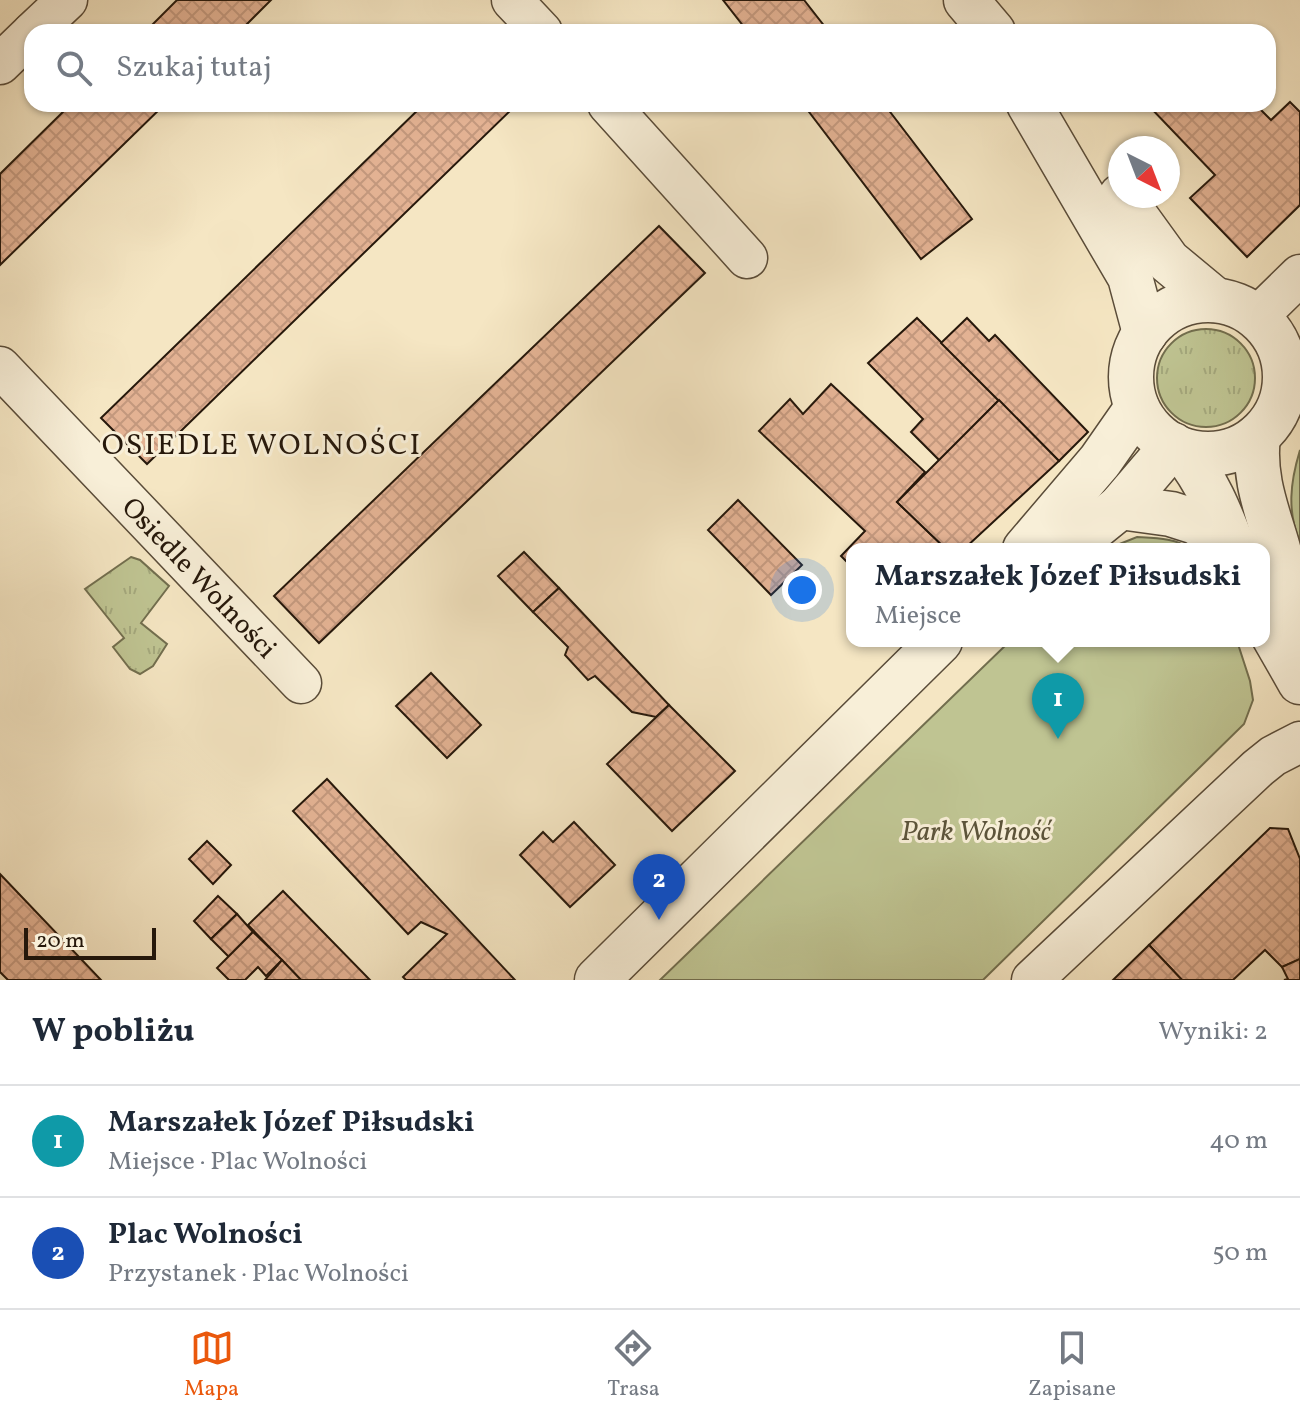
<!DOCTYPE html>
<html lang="pl">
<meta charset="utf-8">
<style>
:root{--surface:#fff;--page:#f6f6f7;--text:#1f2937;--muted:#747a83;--line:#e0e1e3;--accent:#ea580c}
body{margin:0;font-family:Vollkorn,serif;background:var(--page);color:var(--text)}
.compass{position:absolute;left:1108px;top:136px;width:72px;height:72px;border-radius:50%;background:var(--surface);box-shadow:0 2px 6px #0004;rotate:138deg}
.scale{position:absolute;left:24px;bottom:20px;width:132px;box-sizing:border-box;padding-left:8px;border:4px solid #26180b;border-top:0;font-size:22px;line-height:28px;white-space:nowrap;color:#26180b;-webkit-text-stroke:6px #f8efd8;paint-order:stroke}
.you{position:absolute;left:802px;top:590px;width:28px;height:28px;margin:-20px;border:6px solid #fff;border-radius:50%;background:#1a73e8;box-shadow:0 0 0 12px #1a73e833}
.badge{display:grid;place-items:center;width:52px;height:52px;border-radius:50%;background:var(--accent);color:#fff;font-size:26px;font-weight:700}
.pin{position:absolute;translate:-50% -66px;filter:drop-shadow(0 2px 4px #0008)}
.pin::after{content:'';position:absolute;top:42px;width:28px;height:24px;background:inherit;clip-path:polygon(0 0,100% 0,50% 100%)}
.popup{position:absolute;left:846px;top:543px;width:424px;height:104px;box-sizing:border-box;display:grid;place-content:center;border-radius:16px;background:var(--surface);filter:drop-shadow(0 2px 6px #0005);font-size:26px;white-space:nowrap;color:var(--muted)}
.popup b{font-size:30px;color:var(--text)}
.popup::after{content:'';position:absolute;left:50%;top:100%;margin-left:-16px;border:16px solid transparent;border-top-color:var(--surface)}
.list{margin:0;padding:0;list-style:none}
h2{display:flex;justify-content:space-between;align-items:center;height:104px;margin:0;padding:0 32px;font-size:34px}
h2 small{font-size:26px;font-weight:400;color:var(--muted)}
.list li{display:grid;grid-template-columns:52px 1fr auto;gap:24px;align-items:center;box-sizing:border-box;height:112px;padding:0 32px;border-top:2px solid var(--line)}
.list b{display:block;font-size:30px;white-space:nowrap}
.list p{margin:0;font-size:26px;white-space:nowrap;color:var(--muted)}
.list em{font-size:26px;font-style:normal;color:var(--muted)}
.icon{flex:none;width:44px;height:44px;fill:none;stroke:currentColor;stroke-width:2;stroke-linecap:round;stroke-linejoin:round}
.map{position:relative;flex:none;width:1300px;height:980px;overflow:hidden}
.search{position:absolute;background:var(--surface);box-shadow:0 2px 6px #0004;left:24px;right:24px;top:24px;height:88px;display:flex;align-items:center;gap:20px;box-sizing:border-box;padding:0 28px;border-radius:24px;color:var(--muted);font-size:30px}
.sheet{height:328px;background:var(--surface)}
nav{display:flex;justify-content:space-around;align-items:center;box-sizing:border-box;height:112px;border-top:2px solid var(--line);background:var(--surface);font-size:22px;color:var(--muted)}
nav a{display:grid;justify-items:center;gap:4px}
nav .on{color:var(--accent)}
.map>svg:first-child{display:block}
.grass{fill:url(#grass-tufts);stroke:#726e4e;stroke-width:2}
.green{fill:#bfc492;stroke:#726e4e;stroke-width:2}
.building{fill:url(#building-cross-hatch);stroke:#26180b;stroke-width:2}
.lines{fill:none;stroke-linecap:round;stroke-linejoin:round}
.minor-casing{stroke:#5a4c39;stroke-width:43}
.tertiary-casing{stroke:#5a4c39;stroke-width:47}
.minor{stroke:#f8efd8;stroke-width:40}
.tertiary{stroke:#f8efd8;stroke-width:44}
.labels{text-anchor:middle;stroke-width:6;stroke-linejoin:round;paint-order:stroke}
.street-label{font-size:28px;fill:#26180b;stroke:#f8efd8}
.park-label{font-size:28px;font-style:italic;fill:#5c543a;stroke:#f8efd8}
.neighbourhood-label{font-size:30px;letter-spacing:2px;fill:#26180b;stroke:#f8efd8}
</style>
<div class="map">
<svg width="1300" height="980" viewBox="0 0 1300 980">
<defs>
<pattern id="grass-tufts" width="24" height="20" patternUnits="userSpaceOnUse" patternTransform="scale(2)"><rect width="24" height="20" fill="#bfc492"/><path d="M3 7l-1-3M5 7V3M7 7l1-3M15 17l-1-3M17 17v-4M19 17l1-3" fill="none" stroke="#a4a87d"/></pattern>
<pattern id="building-cross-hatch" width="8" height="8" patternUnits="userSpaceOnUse" patternTransform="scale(2)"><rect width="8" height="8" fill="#e3b293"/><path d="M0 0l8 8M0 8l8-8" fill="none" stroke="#c3987d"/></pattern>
</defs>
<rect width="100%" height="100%" fill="#f5e6c3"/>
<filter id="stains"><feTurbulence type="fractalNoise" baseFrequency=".0025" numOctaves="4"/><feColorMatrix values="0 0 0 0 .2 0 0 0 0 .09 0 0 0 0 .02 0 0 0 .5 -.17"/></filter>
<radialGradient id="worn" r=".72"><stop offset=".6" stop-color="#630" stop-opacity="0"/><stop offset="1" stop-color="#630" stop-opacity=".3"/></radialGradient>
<g class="grass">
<circle cx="1206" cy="378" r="49"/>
<path d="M1300,450V543C1287,511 1290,483 1300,450Z"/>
<polygon points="131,557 140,560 169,586 141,623 167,644 153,666 140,674 130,669 113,647 124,638 85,589"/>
</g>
<g class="green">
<path d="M1137,537C1156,538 1176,538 1191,549H1107Z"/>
<polygon points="1010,641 1237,641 1250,681 1253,700 1244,724 983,980 660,980"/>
</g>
<g class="building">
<polygon points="177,0 271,0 239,32 145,32"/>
<polygon points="723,0 804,0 829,32 748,32"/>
<polygon points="1290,102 1300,112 1300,205 1247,257 1190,198 1215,175 1147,104 1255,104 1271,120"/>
<polygon points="71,104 165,104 0,265 0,174"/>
<polygon points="424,104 517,104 147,464 101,418"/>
<polygon points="803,104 884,104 972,219 921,259"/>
<polygon points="659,226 705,273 319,643 274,596"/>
<polygon points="917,318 999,400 940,461 911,432 923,419 868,363"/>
<polygon points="967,318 989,341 995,335 1088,432 1059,461 941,343"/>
<polygon points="831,384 925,472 897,502 946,549 852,549 852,567 841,556 865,531 759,431 790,399 803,414"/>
<polygon points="999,400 1059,461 964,549 946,549 897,502"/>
<polygon points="738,500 802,565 771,595 708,530"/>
<polygon points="524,552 559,588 533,612 498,576"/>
<polygon points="559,588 669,705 656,717 632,712 595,676 588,680 565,655 568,647 533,612"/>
<polygon points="431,673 481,725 447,758 396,706"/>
<polygon points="669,705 735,771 672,831 607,764"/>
<polygon points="327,779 515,980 406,980 403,977 447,934 421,922 408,934 293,811"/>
<polygon points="574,822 615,865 570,907 520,855 543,832 553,842"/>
<polygon points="1270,828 1288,829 1300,859 1300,959 1282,967 1265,950 1233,980 1182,980 1149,945"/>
<polygon points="207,841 231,865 213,884 189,859"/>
<polygon points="0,874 101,980 8,980 0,972"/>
<polygon points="283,891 370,980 301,980 248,925"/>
<polygon points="218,896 237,914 211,939 194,921"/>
<polygon points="237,914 253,932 229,957 211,939"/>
<polygon points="253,932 282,960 266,976 258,967 245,980 229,980 217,968"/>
<polygon points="1149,945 1182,980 1113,980"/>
<polygon points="1300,959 1300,980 1284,980 1288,979 1282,967"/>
<polygon points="282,960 301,980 265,980"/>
</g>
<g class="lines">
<defs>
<g id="minor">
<polyline points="512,0 542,32"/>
<polyline points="33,32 67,0"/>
<polyline points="0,64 32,33"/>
<polyline points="608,104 747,258"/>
<polyline points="1257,317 1300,275"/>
<path id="s1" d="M0,367L301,683"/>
<polyline points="1032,980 1258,768 1273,756 1300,742"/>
</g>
<g id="tertiary">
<polyline points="966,0 993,32"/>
<polyline points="1029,104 1130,277 1145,333"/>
<polyline points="1121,196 1168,261 1215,300"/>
<circle cx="1208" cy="377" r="77"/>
<path d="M1258,436C1253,476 1266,508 1277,545C1285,573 1292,602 1300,630"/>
<path d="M1183,451C1207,481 1220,513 1234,549"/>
<polyline points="1120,507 1171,514 1196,522 1234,548"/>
<polyline points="1025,549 1100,461 1137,408"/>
<polyline points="1068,549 1120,507 1173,445"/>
<polyline points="1264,619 1300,682"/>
<polyline points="597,980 940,641"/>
</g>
</defs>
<use href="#minor" class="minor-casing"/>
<use href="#tertiary" class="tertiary-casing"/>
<use href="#minor" class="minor"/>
<use href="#tertiary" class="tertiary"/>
</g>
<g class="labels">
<g class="street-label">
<text dy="10" stroke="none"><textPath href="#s1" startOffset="290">Osiedle Wolności</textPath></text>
</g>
<g class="park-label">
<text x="976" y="840">Park Wolność</text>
</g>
<g class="neighbourhood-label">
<text x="262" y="454">OSIEDLE WOLNOŚCI</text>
</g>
</g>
<rect width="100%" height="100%" filter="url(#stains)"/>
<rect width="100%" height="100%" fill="url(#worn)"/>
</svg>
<svg class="compass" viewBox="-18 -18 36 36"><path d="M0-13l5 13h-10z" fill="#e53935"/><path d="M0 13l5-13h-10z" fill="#747a83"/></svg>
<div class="scale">20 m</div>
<div class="you"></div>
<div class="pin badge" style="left:1058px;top:739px;background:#0f9aa8">1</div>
<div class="popup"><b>Marszałek Józef Piłsudski</b>Miejsce</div>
<div class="pin badge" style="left:659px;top:920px;background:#1a4fb4">2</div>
<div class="search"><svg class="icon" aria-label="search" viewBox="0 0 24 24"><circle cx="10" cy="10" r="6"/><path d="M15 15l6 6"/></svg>Szukaj tutaj</div>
</div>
<section class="sheet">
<h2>W pobliżu<small>Wyniki: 2</small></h2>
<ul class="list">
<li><span class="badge" style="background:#0f9aa8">1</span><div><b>Marszałek Józef Piłsudski</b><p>Miejsce · Plac Wolności</p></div><em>40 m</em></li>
<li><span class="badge" style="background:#1a4fb4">2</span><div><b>Plac Wolności</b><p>Przystanek · Plac Wolności</p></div><em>50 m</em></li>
</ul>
</section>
<nav>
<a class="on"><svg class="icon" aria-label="map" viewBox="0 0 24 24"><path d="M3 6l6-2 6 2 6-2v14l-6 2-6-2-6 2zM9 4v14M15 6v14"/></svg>Mapa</a>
<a><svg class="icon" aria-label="directions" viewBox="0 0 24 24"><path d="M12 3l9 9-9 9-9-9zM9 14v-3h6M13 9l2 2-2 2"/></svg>Trasa</a>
<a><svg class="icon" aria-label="saved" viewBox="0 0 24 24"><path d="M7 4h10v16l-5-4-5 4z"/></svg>Zapisane</a>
</nav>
